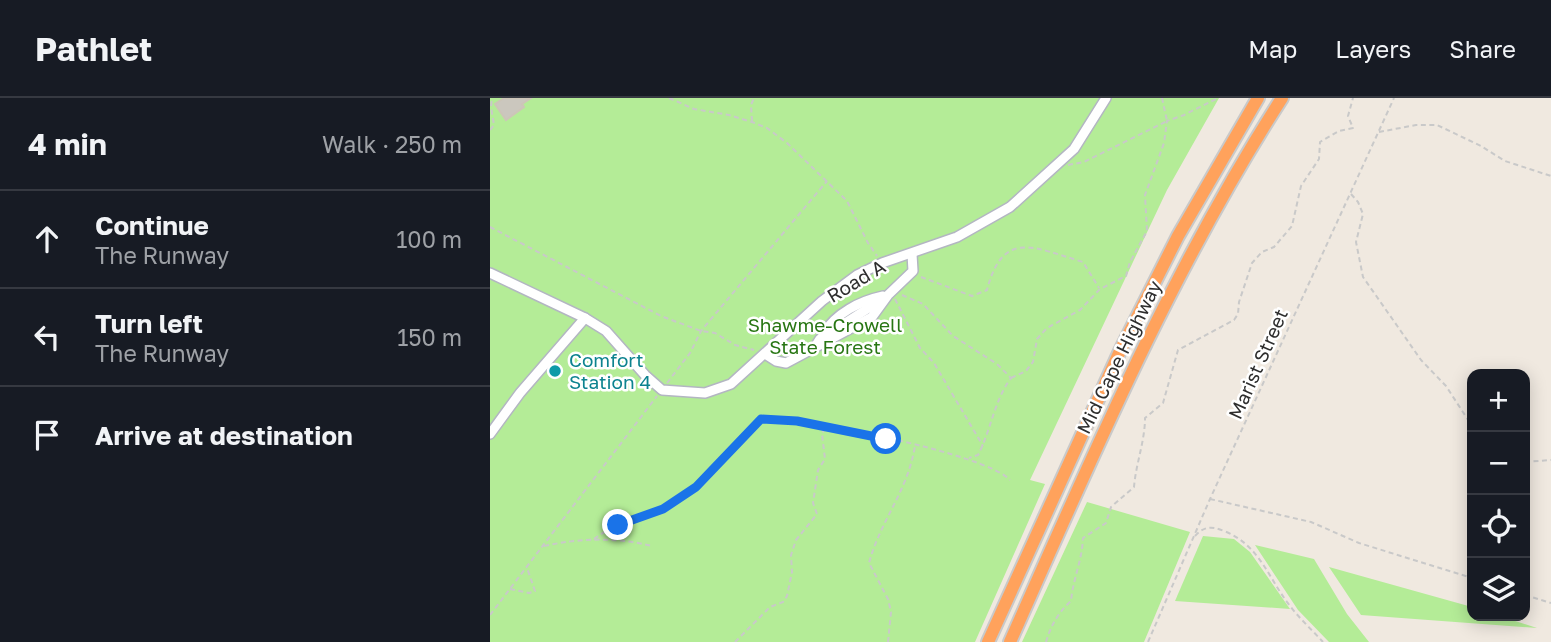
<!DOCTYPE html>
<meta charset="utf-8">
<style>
:root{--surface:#171b24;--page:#20242c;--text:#f1f3f6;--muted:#9ea1a6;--line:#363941}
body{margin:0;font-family:"Golos Text",sans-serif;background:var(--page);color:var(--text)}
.controls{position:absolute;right:21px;bottom:21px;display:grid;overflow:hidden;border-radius:14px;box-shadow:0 4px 18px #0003}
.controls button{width:63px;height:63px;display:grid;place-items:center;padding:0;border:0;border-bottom:2px solid var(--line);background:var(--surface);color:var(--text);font:35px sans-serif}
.stop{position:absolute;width:21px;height:21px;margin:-16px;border:5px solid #1a73e8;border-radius:50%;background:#fff}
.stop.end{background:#1a73e8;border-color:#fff;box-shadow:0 2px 7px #0008}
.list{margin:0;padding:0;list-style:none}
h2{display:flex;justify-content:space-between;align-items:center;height:91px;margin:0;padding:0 28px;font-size:30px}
h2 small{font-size:23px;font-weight:400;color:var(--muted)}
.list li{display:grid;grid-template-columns:46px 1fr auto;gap:21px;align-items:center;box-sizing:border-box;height:98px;padding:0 28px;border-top:2px solid var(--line)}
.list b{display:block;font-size:26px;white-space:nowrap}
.list p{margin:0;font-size:23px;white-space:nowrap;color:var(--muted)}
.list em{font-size:23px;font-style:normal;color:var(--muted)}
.icon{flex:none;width:38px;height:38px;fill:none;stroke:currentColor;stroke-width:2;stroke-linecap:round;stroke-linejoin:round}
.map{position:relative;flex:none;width:1061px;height:544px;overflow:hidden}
header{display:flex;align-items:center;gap:42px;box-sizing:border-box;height:98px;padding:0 35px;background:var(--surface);border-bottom:2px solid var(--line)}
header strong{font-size:33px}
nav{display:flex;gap:38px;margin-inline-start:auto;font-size:24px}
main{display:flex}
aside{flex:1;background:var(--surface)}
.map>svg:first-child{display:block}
.green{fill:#b4ec97}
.building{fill:#cbc7be;stroke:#cdc5b8;stroke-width:2}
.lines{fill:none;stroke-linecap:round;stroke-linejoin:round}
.minor-casing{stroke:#b3b6c2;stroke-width:12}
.highway-casing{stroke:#c9c9c9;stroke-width:16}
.path{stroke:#c9c9c9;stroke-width:2;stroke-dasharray:5 3.5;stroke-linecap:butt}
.minor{stroke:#fff;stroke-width:9}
.highway{stroke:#ffa25c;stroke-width:12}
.route{stroke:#1a73e8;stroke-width:9}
.culture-dot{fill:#0f9aa8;stroke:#fff;stroke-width:2.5}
.labels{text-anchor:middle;stroke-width:5;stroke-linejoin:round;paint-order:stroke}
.street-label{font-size:19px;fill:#2e2e2e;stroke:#fff}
.park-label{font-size:19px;fill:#287613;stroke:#fff}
.culture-label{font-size:19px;fill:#0d838f;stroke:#fff;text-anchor:start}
</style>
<header>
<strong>Pathlet</strong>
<nav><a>Map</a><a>Layers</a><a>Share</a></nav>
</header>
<main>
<aside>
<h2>4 min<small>Walk · 250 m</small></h2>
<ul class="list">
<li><svg class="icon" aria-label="ahead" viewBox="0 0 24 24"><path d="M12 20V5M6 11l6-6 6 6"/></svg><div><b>Continue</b><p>The Runway</p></div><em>100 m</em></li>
<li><svg class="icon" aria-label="left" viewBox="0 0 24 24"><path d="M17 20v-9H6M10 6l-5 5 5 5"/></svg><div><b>Turn left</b><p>The Runway</p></div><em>150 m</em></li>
<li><svg class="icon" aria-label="arrive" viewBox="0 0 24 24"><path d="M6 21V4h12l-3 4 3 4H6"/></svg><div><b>Arrive at destination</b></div></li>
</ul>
</aside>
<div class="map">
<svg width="1061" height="544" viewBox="0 0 1061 544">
<rect width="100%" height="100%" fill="#f0e9e0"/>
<g class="green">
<polygon points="0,0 729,0 677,92 540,382 555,386 485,544 0,544"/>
<polygon points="597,404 700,434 654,544 532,544"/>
<polygon points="713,438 744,441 760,454 800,511 685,503"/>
<polygon points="765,447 824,461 857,516 879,544 839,544 808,512"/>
<polygon points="839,469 982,509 982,518 1010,518 1047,530 871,517"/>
</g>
<polygon class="building" points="14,0 41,0 32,6 34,9 16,22 5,6"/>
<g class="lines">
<defs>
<g id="minor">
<polyline points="0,175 95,220 116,233 155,277 172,292 215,295 241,286 332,203 367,177 392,165 467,139 520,109 584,51 616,0"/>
<path d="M333,236C346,215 370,203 393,198"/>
<polyline points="325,249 330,241 396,199"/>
<polyline points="275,256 286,263 296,265 382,219 398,197 423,173 422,156"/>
<polyline points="0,336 30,295 95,220"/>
</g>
<g id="highway">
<polyline points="498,544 630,253 688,138 768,0"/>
<path d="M520,544C602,359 682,171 792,0"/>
</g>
</defs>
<use href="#minor" class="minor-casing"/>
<use href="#highway" class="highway-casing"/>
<g class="path">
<polyline points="179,0 204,11 239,17 262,24 277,30 297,45 357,103 378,145 387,158"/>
<polyline points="262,23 261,7 264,0"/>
<polyline points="0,32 4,27 1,9 2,0"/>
<polyline points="889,34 926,27 947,27 991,48 1015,63 1061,78"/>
<polyline points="578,67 594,64 677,23 672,0"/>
<polyline points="861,96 868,104 873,116 866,144 873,179 931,262 956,288 982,328"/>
<polyline points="0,129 171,218 211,233 225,235 245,247 264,252"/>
<path d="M431,179L482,198L497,192C513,130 545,150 593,164L609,190"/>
<path d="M412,197L433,206L463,238L507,266L521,280C504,303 501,332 488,357L479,360"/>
<polyline points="405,201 430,250 444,265 493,348"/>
<polyline points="521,280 536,273 543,264 547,241 557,230 590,212 610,191 636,178 640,164 657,133 655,97 674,45 677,23 694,17 728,0"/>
<polyline points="177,285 200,255 211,233 337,83"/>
<polyline points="1035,364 1061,362"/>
<polyline points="720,401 821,424 869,445 982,480"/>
<path d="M705,438C714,428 722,428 734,433C770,447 778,480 800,508C810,521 822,532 833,544"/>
<path d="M104,441C125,425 149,422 173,411C212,394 242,352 271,321C309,318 497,356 520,382"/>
<path d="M54,448C91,440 125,439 162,448"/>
<polyline points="20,491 39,495 45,493 37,470"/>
<polyline points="1035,497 1061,505"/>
<polyline points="0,517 167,298"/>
<polyline points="245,544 280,509 293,504 297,498 302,474 301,457 306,442 327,416 323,405 328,372 335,361 332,336 335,329"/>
<path d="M398,544L401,514L398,501L379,465C391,421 417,395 425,348"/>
<path d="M556,544C561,527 568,515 581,503C583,481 592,463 593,440L616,425L621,409L644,389C646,365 655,343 655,320L673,305L688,252L744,222L748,216L749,204L762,165L772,154L784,149L802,128L811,88L829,61L830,44L849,33L863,30L858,18L863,0"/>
<polyline points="658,544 720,401 904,0"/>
</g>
<use href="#minor" class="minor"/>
<use href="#highway" class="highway"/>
</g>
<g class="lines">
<polyline class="route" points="128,427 173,411 206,389 271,321 307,323 396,341"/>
</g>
<circle class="culture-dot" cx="65" cy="273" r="7"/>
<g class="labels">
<g class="street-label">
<text transform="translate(366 183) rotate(-31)" y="7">Road A</text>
<text transform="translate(629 259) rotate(-64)" y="7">Mid Cape Highway</text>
<text transform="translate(768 266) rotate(-66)" y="7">Marist Street</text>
</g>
<g class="park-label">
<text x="335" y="234">Shawme-Crowell<tspan x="335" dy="22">State Forest</tspan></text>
</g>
<g class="culture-label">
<text x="79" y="269">Comfort<tspan x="79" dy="22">Station 4</tspan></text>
</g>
</g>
</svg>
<div class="controls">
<button>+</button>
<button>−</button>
<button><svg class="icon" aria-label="locate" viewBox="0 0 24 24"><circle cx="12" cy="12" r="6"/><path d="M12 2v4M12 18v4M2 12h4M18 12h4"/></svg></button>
<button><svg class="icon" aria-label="layers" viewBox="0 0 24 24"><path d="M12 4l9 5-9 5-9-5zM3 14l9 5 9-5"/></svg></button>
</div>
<div class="stop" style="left:396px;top:341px"></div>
<div class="stop end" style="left:128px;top:427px"></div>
</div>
</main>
